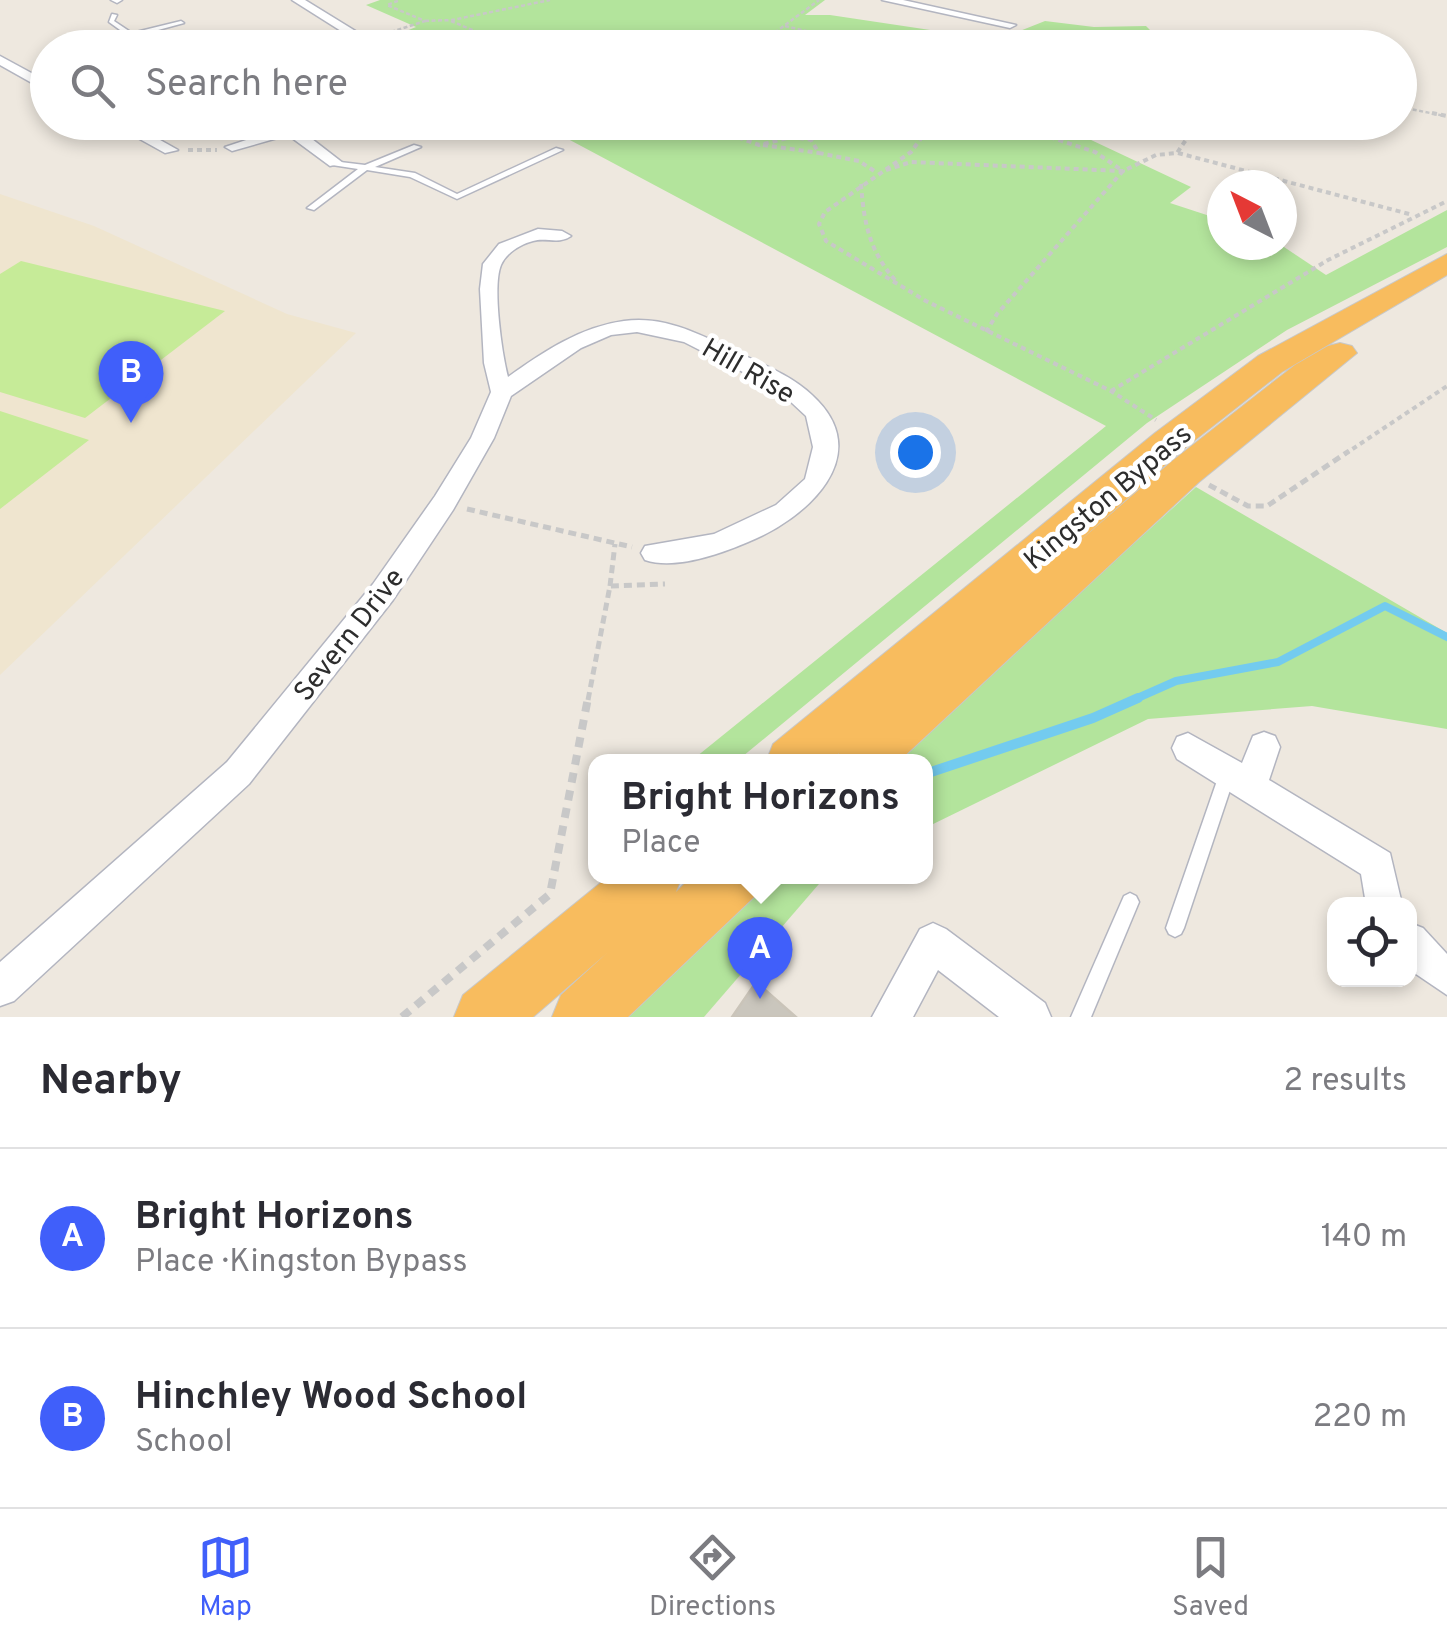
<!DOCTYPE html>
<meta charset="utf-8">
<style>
:root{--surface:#fff;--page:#f7f7f7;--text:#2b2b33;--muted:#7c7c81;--line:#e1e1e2;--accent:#405ffa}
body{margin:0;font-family:Overpass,sans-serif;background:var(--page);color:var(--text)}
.controls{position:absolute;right:30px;bottom:30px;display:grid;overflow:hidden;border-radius:20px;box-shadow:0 5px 15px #0003}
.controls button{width:90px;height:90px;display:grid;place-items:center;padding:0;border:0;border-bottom:2px solid var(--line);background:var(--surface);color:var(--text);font:50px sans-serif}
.compass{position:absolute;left:1207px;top:170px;width:90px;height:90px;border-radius:50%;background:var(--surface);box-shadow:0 5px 15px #0003;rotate:318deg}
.you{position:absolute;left:915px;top:452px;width:35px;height:35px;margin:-25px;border:8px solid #fff;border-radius:50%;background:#1a73e8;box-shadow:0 0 0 15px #1a73e833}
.badge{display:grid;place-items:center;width:65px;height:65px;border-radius:50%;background:var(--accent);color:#fff;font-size:32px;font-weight:700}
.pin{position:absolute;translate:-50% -82px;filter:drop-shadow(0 2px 5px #0008)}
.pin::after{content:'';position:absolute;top:52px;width:35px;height:30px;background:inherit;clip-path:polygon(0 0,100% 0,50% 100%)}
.popup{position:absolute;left:588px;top:754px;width:345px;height:130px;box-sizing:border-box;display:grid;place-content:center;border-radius:20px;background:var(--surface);filter:drop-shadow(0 2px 8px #0005);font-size:32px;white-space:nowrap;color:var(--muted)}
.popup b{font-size:38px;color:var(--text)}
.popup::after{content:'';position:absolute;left:50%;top:100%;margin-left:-20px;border:20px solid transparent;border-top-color:var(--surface)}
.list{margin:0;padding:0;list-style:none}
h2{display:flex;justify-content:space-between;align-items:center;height:130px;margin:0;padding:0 40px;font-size:42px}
h2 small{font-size:32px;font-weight:400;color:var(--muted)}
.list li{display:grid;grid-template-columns:65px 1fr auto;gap:30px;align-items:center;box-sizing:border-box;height:180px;padding:0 40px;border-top:2px solid var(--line)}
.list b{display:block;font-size:38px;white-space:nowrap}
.list p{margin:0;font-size:32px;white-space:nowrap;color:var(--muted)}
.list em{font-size:32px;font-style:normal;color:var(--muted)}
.icon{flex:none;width:55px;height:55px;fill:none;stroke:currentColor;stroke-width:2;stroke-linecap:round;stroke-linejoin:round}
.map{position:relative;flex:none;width:1447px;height:1017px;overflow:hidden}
.search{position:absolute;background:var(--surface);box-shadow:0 5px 15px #0003;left:30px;right:30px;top:30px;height:110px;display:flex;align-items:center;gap:25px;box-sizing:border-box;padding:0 35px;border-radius:55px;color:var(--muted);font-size:38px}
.sheet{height:490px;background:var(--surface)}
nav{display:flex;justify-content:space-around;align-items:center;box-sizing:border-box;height:140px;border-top:2px solid var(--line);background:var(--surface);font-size:28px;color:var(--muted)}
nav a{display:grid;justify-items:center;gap:5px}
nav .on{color:var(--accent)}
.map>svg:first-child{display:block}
.education{fill:#efe5cf}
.green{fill:#b3e49c}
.pitch{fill:#c6eb98}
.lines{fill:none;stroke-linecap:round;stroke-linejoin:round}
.stream-far1{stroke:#73cbef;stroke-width:8}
.stream{stroke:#73cbef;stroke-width:10}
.building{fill:#cac6bd;stroke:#cac4b9;stroke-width:2.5}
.service-casing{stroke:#b3b5c0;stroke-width:3}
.minor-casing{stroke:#b3b5c0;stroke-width:3}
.trunk-casing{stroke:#c8c8c8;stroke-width:2}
.path-far3{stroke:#c8c8c8;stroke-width:2.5;stroke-dasharray:4 2.5;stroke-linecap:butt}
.path-far2{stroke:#c8c8c8;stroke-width:4;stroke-dasharray:5 4;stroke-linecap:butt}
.path-far1{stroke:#c8c8c8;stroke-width:5;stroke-dasharray:8 5;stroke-linecap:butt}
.path{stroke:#c8c8c8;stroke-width:8;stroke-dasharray:10 8;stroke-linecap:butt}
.service{fill:#fff;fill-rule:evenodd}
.minor{fill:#fff;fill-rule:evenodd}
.trunk{fill:#f8bc5e;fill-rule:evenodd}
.labels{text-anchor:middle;stroke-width:9;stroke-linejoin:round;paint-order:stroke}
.street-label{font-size:28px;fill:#2d2d2d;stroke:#fff}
</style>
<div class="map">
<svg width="1447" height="1017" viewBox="0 0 1447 1017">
<rect width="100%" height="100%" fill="#eee8df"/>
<polygon class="education" points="0,194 94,226 287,314 356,333 0,675"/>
<g class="green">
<polygon points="380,0 825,0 805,15 830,15 997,40 1045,21 1094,27 1146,26 1154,34 1227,47 399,48 384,40 416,27 366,5"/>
<polygon points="538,123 1055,123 1191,187 1170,203 1222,220 1222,245 1281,245 1326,275 1447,210 1447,247 1287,330 1147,423 737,761 691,761 1106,426"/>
<polygon points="1196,487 1447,633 1447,729 1312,706 1148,719 925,828 925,762 893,762"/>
<polygon points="770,877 825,877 704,1017 624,1017"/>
</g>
<g class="pitch">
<polygon points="21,261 225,311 85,418 0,392 0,274"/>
<polygon points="0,411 89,440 0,509"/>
</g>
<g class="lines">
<polyline class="stream-far1" points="1133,700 1176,681 1278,662 1385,606 1447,637"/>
<polyline class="stream" points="925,774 1093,718 1138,698"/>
</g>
<polygon class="building" points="756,982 796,1017 732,1017"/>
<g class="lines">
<defs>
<g id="service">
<polygon points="112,14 117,15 114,21 132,33 181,21 184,23 136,36 147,43 191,33 194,35 151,46 153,48 145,48 109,22"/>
<polygon points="365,39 367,42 349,48 337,48"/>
<polygon points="414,145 421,147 375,167 415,173 457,194 556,148 563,150 457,199 410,177 367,170 314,210 307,208 358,169 332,165 332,161 365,165"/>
<polygon points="1227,767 1233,769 1235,775 1184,928 1181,934 1175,937 1169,934 1166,928 1219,775 1221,769"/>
<polygon points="1130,893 1136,896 1139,902 1091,1017 1071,1017 1124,896"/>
</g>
<g id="minor">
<polygon points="111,0 122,0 117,3"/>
<polygon points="292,0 305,0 383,48 368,48"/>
<polygon points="882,0 903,0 1016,25 1010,28"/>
<polygon points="0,56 48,82 48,92 0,65"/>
<polygon points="109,122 128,122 178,150 165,153"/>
<polygon points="273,122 290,122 343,163 330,166 288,135 232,151 225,147 280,129"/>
<path d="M538,229L562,231L571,236C559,245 546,237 533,241C521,244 506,253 501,265C492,286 502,354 508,377C543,352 580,327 624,321C666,315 703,336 739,353C764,365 792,376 812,395C878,455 806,519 748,542C720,554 675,570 645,560L641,553L645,546L714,534L776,505L805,479L813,447L806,416L778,390L684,342L637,332L611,335L581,348L511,396L494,438L453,510L393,600L249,784L14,1001L0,1006V962L227,762L373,584L435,496L471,438L491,392L484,363L480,289L483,264L499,244Z"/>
<polygon points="1264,732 1275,736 1280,747 1269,780 1390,853 1402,904 1366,904 1361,874 1177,759 1172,748 1177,737 1188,733 1242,763 1253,736"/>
<polygon points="933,923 946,929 1045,1003 1051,1017 999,1017 938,970 913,1017 872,1017 920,929"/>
<polygon points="1410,923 1423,928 1447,954 1447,995 1410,970"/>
</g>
<g id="trunk">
<polygon points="1447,254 1447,275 1282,372 1181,451 1066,553 1171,462 1295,365 1328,346 1340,343 1352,346 1357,353 1199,482 898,762 836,762 839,753 830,762 766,762 773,744 1155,433 1258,356"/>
<polygon points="609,876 682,876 676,892 692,876 763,876 755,896 628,1017 552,1017 561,995 607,953 533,1017 454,1017 463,995"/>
</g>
</defs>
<use href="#service" class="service-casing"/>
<use href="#minor" class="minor-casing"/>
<use href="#trunk" class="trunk-casing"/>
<g class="path-far3">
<polyline points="425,21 452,20 550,0"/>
<polyline points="451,21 515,48"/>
<polyline points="785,26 876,48"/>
<polyline points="385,34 425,21 387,5 400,0"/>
<polyline points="754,48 819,0"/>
<polyline points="1400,107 1445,116"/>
</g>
<g class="path-far2">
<polyline points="1432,113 1447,116"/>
<polyline points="696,122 759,145 792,137 813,140"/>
<polyline points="800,122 819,153 859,161 876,172"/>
<polyline points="933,122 911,152 825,212 819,224 826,241 926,301 1111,391 1156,420"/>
<polyline points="807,132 818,122"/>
<polyline points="763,145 819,153"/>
<polyline points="188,150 217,150"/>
<polyline points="1178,153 1413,215"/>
<polyline points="886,170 911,162 1123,171 1156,155 1177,153 1198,122"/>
<path d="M861,184C864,223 869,250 895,280"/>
<polyline points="986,332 997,314 1123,171 1095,152 1004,122"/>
<polyline points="1111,391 1328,260 1447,201"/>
<polyline points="1345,454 1447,386"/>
</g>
<g class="path-far1">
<polyline points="1209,485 1248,506 1267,506 1349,451"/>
<polyline points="467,509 632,547"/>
<polyline points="610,586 615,544"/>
<polyline points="588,700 610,586 665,584"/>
</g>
<polyline class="path" points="402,1017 550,894 588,698"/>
<use href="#service" class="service"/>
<use href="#minor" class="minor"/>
<use href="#trunk" class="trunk"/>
</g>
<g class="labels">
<g class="street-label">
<text transform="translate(749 370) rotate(30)" y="10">Hill Rise</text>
<text transform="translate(1107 496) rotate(-40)" y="10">Kingston Bypass</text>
<text transform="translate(348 634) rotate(-52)" y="10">Severn Drive</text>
</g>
</g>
</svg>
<div class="controls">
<button><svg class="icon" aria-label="locate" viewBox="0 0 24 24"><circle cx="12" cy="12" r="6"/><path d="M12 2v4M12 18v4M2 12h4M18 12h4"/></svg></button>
</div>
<svg class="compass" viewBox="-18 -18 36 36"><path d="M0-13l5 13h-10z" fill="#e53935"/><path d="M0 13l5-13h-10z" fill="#7c7c81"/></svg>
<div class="you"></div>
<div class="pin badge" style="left:760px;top:999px">A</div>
<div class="popup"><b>Bright Horizons</b>Place</div>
<div class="pin badge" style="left:131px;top:423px">B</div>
<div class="search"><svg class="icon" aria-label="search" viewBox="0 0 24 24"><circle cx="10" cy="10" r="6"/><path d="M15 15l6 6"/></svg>Search here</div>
</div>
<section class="sheet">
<h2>Nearby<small>2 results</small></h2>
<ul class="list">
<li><span class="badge">A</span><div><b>Bright Horizons</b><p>Place · Kingston Bypass</p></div><em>140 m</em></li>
<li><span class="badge">B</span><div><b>Hinchley Wood School</b><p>School</p></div><em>220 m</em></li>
</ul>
</section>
<nav>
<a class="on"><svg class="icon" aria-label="map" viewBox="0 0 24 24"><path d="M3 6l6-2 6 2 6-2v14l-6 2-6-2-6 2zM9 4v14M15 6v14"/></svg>Map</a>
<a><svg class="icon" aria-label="directions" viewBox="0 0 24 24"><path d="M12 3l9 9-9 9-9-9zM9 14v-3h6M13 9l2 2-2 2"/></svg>Directions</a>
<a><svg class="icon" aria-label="saved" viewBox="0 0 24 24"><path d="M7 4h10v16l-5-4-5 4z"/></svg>Saved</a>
</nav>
